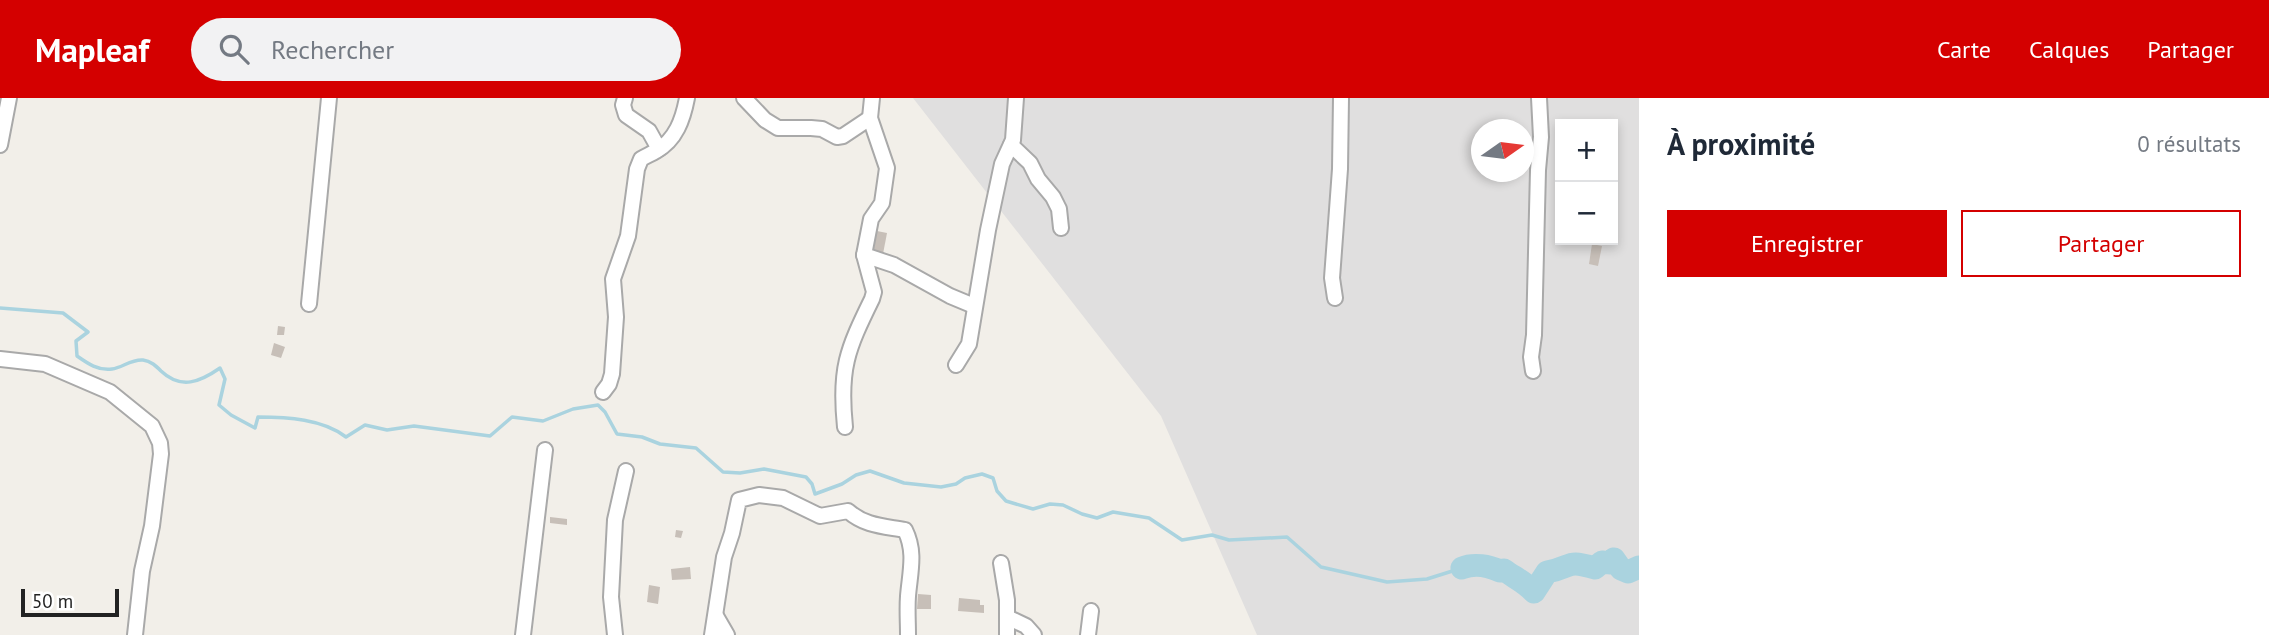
<!DOCTYPE html>
<html lang="fr">
<meta charset="utf-8">
<style>
:root{--surface:#fff;--page:#f2f2f3;--text:#1f2937;--muted:#747a83;--line:#e0e1e3;--accent:#d40000}
body{margin:0;font-family:"PT Sans",sans-serif;background:var(--page);color:var(--text)}
.controls{position:absolute;right:21px;top:21px;display:grid;overflow:hidden;border-radius:0px;box-shadow:0 4px 10px #0003}
.controls button{width:63px;height:63px;display:grid;place-items:center;padding:0;border:0;border-bottom:2px solid var(--line);background:var(--surface);color:var(--text);font:35px sans-serif}
.compass{position:absolute;left:1471px;top:21px;width:63px;height:63px;border-radius:50%;background:var(--surface);box-shadow:0 4px 10px #0003;rotate:76deg}
.scale{position:absolute;left:21px;bottom:18px;width:98px;box-sizing:border-box;padding-left:7px;border:4px solid #222;border-top:0;font-size:19px;line-height:24px;white-space:nowrap;color:#222;-webkit-text-stroke:5px #fff;paint-order:stroke}
.list{margin:0;padding:0;list-style:none}
h2{display:flex;justify-content:space-between;align-items:center;height:91px;margin:0;padding:0 28px;font-size:30px}
h2 small{font-size:23px;font-weight:400;color:var(--muted)}
.actions{display:flex;gap:14px;padding:21px 28px}
.actions a{flex:1;padding:16px 0;border:2px solid var(--accent);border-radius:0px;text-align:center;font-size:24px;color:var(--accent)}
.actions .main{background:var(--accent);color:#fff}
.icon{flex:none;width:38px;height:38px;fill:none;stroke:currentColor;stroke-width:2;stroke-linecap:round;stroke-linejoin:round}
.map{position:relative;flex:none;width:1639px;height:537px;overflow:hidden}
header{display:flex;align-items:center;gap:42px;box-sizing:border-box;height:98px;padding:0 35px;background:var(--accent);color:#fff}
header strong{font-size:33px}
nav{display:flex;gap:38px;margin-inline-start:auto;font-size:24px}
.search{width:490px;height:63px;background:var(--page);display:flex;align-items:center;gap:18px;box-sizing:border-box;padding:0 24px;border-radius:38px;color:var(--muted);font-size:26px}
main{display:flex}
aside{flex:1;background:var(--surface)}
.map>svg:first-child{display:block}
.residential{fill:#e0dfdf;fill-rule:evenodd}
.lines{fill:none;stroke-linecap:round;stroke-linejoin:round}
.stream{stroke:#aad3df;stroke-width:3.5}
.river{stroke:#aad3df;stroke-width:23}
.building{fill:#c7bfb8}
.minor-casing{stroke:#a9a9a9;stroke-width:18}
.minor{stroke:#fff;stroke-width:14}
</style>
<header>
<strong>Mapleaf</strong>
<div class="search"><svg class="icon" aria-label="search" viewBox="0 0 24 24"><circle cx="10" cy="10" r="6"/><path d="M15 15l6 6"/></svg>Rechercher</div>
<nav><a>Carte</a><a>Calques</a><a>Partager</a></nav>
</header>
<main>
<div class="map">
<svg width="1639" height="537" viewBox="0 0 1639 537">
<rect width="100%" height="100%" fill="#f2efe9"/>
<path class="residential" d="M913,0H1639V537H1257L1161,318ZM1560,26H1613V142H1560ZM1482,32H1524V74H1482Z"/>
<g class="lines">
<path class="stream" d="M0,210L63,215L88,234L76,243L77,258C87,265 98,273 112,271C122,270 131,261 143,262C151,263 156,268 161,273C181,292 200,284 220,270L225,281L219,307L231,317L255,330L258,319C287,319 323,321 346,339L365,327L387,332L414,328L490,338L512,319L543,323L573,311L598,307L605,314L617,336L642,339L660,346L696,350L723,374L740,375L764,371L806,379L812,386L815,396L842,386L856,377L870,373L904,385L941,389L956,386L965,380L982,376L993,380L997,393L1006,403L1033,411L1050,406L1063,407L1082,416L1097,420L1113,414L1149,420L1182,442L1212,437L1229,442L1287,439L1321,469L1387,484L1427,481L1462,470"/>
<path class="river" d="M1462,470C1474,465 1489,468 1500,473L1504,472C1515,480 1525,484 1534,494L1547,474C1575,469 1564,461 1595,470L1602,464L1611,465L1614,461L1621,471L1628,474L1639,469"/>
</g>
<g class="building">
<polygon points="877,133 887,135 883,156 873,154"/>
<polygon points="1592,146 1602,148 1598,168 1589,166"/>
<polygon points="278,228 285,229 284,237 277,237"/>
<polygon points="274,245 285,249 281,260 271,257"/>
<polygon points="550,419 567,421 567,427 550,425"/>
<polygon points="676,432 683,433 681,440 675,439"/>
<polygon points="690,469 691,481 672,482 671,471"/>
<polygon points="649,487 660,489 658,506 647,504"/>
<polygon points="918,496 931,497 931,511 917,511"/>
<polygon points="959,500 980,502 980,507 984,507 984,515 958,513"/>
</g>
<g class="lines">
<defs>
<g id="minor">
<polyline points="625,0 623,7 626,17 649,33 659,51"/>
<polyline points="744,0 765,22 778,30 811,30 822,31 837,39 843,38 870,20"/>
<polyline points="0,47 9,0"/>
<polyline points="1011,47 1030,65 1038,81 1053,99 1059,111 1061,130"/>
<polyline points="864,157 894,167 950,198 974,208"/>
<polyline points="1335,200 1332,180 1340,71 1341,0"/>
<polyline points="309,206 329,0"/>
<polyline points="0,261 45,266 110,294 152,328 160,345 161,356 152,428 142,473 135,537"/>
<polyline points="956,267 969,246 988,132 1002,66 1013,42 1016,0"/>
<polyline points="1533,273 1531,259 1534,237 1538,72 1541,39 1539,0"/>
<path d="M603,294L609,286L612,276L616,219L613,181L628,138L637,71L641,61C646,58 651,56 656,53C676,42 683,21 687,0"/>
<path d="M845,329C839,271 847,252 872,201L874,194L864,157L871,121L882,105L887,70L870,20L872,0"/>
<polyline points="1001,465 1007,502 1007,537"/>
<polyline points="716,518 727,537"/>
<polyline points="1009,520 1026,528 1034,537"/>
<polyline points="523,537 545,352"/>
<polyline points="615,537 611,499 615,422 626,373"/>
<path d="M712,537L724,459L732,435L739,402L759,397L783,400L820,418L848,413C865,428 883,428 905,432C916,454 910,474 908,498C907,511 908,524 908,537"/>
<polyline points="1088,537 1091,513"/>
</g>
</defs>
<use href="#minor" class="minor-casing"/>
<use href="#minor" class="minor"/>
</g>
</svg>
<div class="controls">
<button>+</button>
<button>−</button>
</div>
<svg class="compass" viewBox="-18 -18 36 36"><path d="M0-13l5 13h-10z" fill="#e53935"/><path d="M0 13l5-13h-10z" fill="#747a83"/></svg>
<div class="scale">50 m</div>
</div>
<aside>
<h2>À proximité<small>0 résultats</small></h2>
<ul class="list">
</ul>
<div class="actions"><a class="main">Enregistrer</a><a>Partager</a></div>
</aside>
</main>
